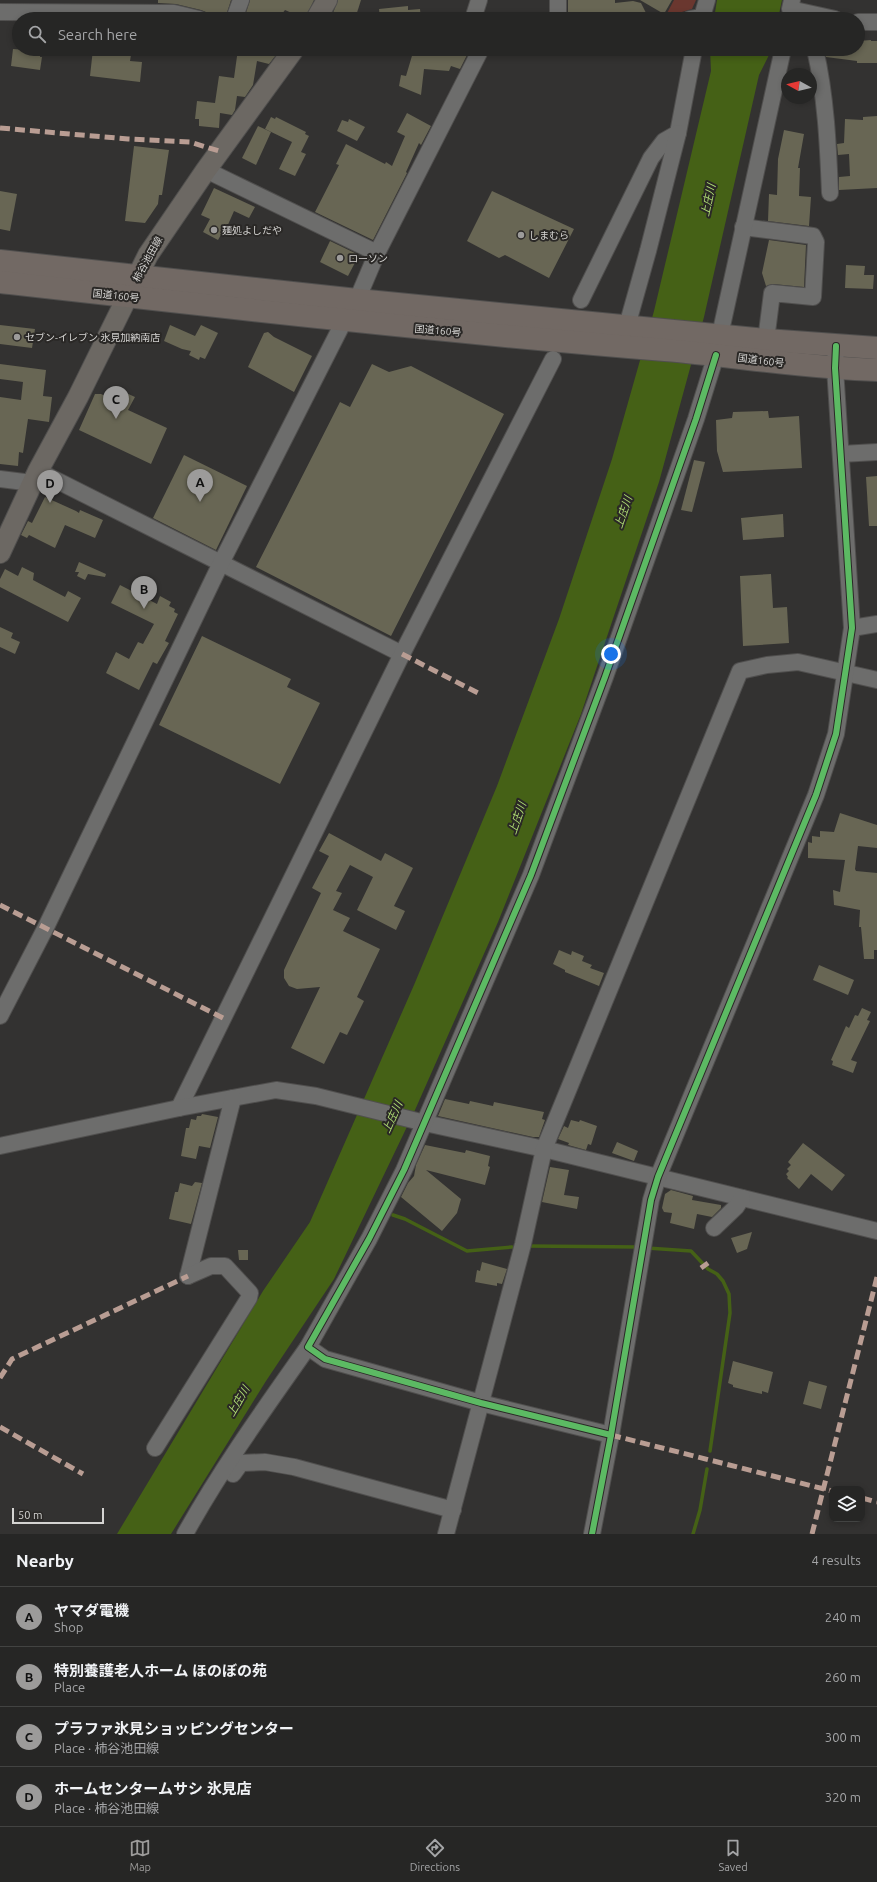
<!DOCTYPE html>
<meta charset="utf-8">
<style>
:root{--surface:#262625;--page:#323232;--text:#f1f3f6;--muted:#a4a5a7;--line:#424342;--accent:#9c9b9a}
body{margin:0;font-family:Ubuntu,"Noto Sans JP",sans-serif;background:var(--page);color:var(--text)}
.controls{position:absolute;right:12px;bottom:12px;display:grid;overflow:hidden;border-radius:8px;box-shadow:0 2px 6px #0003}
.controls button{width:36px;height:36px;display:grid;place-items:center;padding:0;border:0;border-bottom:1px solid var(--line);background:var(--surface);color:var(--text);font:20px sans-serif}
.compass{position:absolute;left:781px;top:68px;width:36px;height:36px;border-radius:50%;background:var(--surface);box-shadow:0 2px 6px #0003;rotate:278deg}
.scale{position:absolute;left:12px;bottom:10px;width:92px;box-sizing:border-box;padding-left:4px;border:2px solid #d5d4d2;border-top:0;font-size:11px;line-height:14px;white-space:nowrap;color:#d5d4d2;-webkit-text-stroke:3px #2a2826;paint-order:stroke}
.you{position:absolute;left:611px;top:654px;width:14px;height:14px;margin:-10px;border:3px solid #fff;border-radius:50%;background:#1a73e8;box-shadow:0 0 0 6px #1a73e833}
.badge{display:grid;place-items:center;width:26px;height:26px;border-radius:50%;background:var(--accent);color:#111;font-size:13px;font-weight:700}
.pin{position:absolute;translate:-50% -33px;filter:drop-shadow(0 1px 2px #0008)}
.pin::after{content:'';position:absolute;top:21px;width:14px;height:12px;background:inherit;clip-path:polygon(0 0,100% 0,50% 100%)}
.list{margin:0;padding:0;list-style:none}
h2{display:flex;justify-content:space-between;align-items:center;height:52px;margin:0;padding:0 16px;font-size:17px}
h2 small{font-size:13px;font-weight:400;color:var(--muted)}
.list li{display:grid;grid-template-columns:26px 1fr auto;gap:12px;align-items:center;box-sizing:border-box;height:60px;padding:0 16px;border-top:1px solid var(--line)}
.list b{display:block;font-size:15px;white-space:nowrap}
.list p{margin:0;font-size:13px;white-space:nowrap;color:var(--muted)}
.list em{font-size:13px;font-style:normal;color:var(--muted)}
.icon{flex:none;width:22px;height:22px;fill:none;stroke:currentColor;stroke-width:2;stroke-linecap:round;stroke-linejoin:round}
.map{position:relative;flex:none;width:877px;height:1534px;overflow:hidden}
.search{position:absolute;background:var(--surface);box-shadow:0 2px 6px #0003;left:12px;right:12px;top:12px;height:44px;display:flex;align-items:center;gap:10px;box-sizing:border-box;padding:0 14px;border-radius:22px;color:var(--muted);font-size:15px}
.sheet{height:292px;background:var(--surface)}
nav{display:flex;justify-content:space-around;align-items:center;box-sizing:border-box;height:56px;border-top:1px solid var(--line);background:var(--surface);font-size:11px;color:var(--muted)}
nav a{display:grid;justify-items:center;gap:2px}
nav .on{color:var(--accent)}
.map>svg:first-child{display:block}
.green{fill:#6a372f}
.water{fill:#456116}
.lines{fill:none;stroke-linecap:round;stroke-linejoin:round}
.stream{stroke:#456116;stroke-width:3.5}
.building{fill:#686654}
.minor-casing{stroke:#504f4e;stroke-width:18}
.major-casing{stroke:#504f4e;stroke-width:22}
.highway-casing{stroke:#504f4e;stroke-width:24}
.minor{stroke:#6d6d6c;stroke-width:16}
.major{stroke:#6c6863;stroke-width:20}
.highway{stroke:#726964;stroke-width:22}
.quiet{stroke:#b99d93;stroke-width:5;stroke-dasharray:10 5;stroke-linecap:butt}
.cycleway-casing{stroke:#2a2826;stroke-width:8}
.cycleway{stroke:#5cba63;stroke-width:6}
.poi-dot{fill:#9c9b9a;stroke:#2a2826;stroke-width:1.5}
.labels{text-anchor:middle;stroke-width:4;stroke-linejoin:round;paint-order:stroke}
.poi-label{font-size:10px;fill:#d5d4d2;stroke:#2a2826;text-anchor:start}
.street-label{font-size:10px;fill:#d5d4d2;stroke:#2a2826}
.water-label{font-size:11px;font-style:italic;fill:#b1df75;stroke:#2a2826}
</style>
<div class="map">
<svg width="877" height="1534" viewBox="0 0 877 1534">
<rect width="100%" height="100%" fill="#333231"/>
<polygon class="green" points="674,0 696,0 692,9 665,17"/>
<g class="water">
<polygon points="717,0 782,0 778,19 714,19"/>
<polygon points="710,49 772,49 759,75 704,317 659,482 581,714 498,922 415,1110 334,1279 266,1381 171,1534 117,1534 263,1291 310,1222 414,985 497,786 559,619 612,459 654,311 711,71"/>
</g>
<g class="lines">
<g class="stream">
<polyline points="393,1215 405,1219 467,1251 512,1247"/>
<polyline points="527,1246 639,1247"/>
<polyline points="647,1248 691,1251 708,1269 717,1274 723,1281 729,1294 730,1313 710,1451"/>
<polyline points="693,1534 700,1510 707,1469"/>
</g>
</g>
<g class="building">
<polygon points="158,0 231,0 225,19 218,18 219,14 206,12 201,10 176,4 158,3"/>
<polygon points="250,0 314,0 305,19 285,10 278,19 244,19"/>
<polygon points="338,0 361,0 355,19 333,19 333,13"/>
<polygon points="568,0 615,0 615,3 633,1 641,3 649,19 568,19"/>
<polygon points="640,0 672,0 664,14"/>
<polygon points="408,6 408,10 420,9 421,19 380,19 379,9"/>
<polygon points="871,40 871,41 877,41 877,63 857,63 857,61 826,57 825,49 858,49 858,41"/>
<polygon points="13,49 41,51 40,57 42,57 40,70 11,66"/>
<polygon points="93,49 132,49 130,61 142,62 140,82 90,76"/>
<polygon points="238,49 256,49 276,55 269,64 257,61 253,85 245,97 237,96 235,110 232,115 220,113 219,128 199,126 199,119 195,119 197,101 215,103 219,76 234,78"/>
<polygon points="414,49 428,54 429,49 457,50 470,49 460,69 451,66 449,71 424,69 421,95 399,86 401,75 406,76"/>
<polygon points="407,113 431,126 421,145 419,143 406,172 407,173 373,240 315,212 339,165 336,164 346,144 385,164 386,162 392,166 405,136 397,132"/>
<polygon points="877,116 877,188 839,190 839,177 850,176 849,154 838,155 837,144 844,143 845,119 863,120 863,117"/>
<polygon points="271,117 275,119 276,117 306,132 305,134 309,136 301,152 306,154 295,176 279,169 292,142 265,129"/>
<polygon points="349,119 365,127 357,141 337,131 342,120 348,122"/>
<polygon points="258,126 271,132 256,165 242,158"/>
<polygon points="784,130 804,134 798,168 800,168 799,196 811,197 809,226 768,221 769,194 777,195 778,159"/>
<polygon points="134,146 169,150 162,195 159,195 158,204 145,223 125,221"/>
<polygon points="214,188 255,207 249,218 234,211 227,227 226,226 218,240 203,232 210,219 201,215"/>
<polygon points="0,191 17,194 10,231 0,229"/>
<polygon points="492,191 574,229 549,278 505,255 499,258 467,241"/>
<polygon points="769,240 806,245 804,287 773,284 766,286 762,273"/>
<polygon points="330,241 359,255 348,276 320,262"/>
<polygon points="846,265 865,266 864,275 874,275 873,289 845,288"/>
<polygon points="0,325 35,329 32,348 0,344"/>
<polygon points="170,325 195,336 201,325 218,333 205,359 200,357 199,360 189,355 191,351 182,349 164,341"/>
<polygon points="268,332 274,337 312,356 294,392 248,367 264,333"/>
<polygon points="0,364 46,370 43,396 52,397 49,422 28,419 23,453 19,452 18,466 0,464 0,397 21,400 23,382 0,379"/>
<polygon points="372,364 389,372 411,366 504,414 391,636 256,567 340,402 350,407"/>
<polygon points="124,392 135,397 128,410 167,428 151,464 79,430 95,394 101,394 119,402"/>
<polygon points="768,411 769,418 799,416 802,468 723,472 717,451 716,420 732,418 733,412"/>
<polygon points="184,455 247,486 216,550 153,518"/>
<polygon points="694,460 705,462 692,512 681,510"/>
<polygon points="877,476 877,526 869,526 866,477"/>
<polygon points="45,497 76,511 79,513 80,510 103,520 95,538 65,525 55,548 29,535 27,538 21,535 28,521 32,523"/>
<polygon points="783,514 784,537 743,540 741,518"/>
<polygon points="79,562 106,574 105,577 88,574 85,580 77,576 79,572 75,572"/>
<polygon points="22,567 34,573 33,580 65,597 68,591 81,598 68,622 0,587 0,579 5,569 18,576"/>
<polygon points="771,574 773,608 787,607 789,643 743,646 740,576"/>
<polygon points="120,585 157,604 160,596 171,602 169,606 175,609 174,612 178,614 165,641 169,643 157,664 153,662 139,690 106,673 116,652 129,659 138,642 143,644 154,624 111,603"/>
<polygon points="0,627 13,633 11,638 20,642 15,654 0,647"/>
<polygon points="202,636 291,679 287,687 320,703 280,784 159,725"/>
<polygon points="840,813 877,825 877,848 858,846 855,869 856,871 877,873 877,950 874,950 874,959 864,959 861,927 859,927 860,910 834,905 833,890 840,892 845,860 808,858 808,842 812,843 812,836 820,837 820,831 834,832"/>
<polygon points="329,833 381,861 385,853 413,868 394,906 405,911 396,930 357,910 373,877 350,865 336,891 342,893 333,910 350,918 343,931 380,949 357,997 364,1001 347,1035 340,1032 324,1064 291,1048 320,987 297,989 289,986 284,978 284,970 290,957 321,893 312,888 329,856 319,851"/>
<polygon points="559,950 571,955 572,951 584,956 582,961 592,965 590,968 604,973 599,986 565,972 565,970 553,964"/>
<polygon points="819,965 854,980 848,995 813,980"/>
<polygon points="862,1008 871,1012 867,1020 870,1021 851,1060 857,1062 853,1073 832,1065 833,1061 831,1060 846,1026 849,1028 855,1015 858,1016"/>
<polygon points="445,1099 469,1104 470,1101 493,1106 494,1102 544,1112 542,1119 545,1120 539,1137 533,1137 438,1116"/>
<polygon points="202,1114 218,1117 210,1148 199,1146 196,1159 181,1156 186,1128 189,1128 191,1119 196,1120 197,1116 201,1116"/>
<polygon points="571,1120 579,1122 580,1120 597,1126 591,1145 588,1144 586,1150 568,1145 569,1143 558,1139 564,1126 568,1128"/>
<polygon points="617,1142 638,1151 634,1161 612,1153"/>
<polygon points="803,1143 845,1175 832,1191 811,1174 799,1189 787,1178 788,1177 786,1174 789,1171 787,1169 791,1165 788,1162"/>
<polygon points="425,1145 465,1153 466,1150 490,1156 488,1166 490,1167 485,1185 426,1170 461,1199 457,1213 442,1231 401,1197 408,1183 414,1176 416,1165"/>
<polygon points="550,1167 569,1170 564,1195 579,1197 577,1209 542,1202"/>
<polygon points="195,1182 202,1183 191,1224 169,1219 175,1192 178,1192 180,1183 192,1186"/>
<polygon points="671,1190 693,1196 692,1200 721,1205 721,1208 712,1217 697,1214 694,1229 670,1223 672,1213 664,1212 662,1208 665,1194"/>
<polygon points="752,1232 747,1249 737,1253 731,1238"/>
<polygon points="238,1250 248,1250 248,1260 239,1260"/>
<polygon points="482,1262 507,1269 502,1284 497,1283 497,1286 475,1282 477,1270 480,1271"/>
<polygon points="733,1361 773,1372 768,1393 762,1391 762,1394 753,1392 733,1387 733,1385 728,1383"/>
<polygon points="809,1381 827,1386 821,1409 803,1404"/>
</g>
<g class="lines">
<defs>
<g id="minor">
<polyline points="792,0 790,9 835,19"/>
<polyline points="0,12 174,13 199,19"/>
<polyline points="234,19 241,0"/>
<polyline points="473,19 479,0"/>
<polyline points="558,19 558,0"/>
<polyline points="690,19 702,17 707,0"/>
<polyline points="858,22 877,22"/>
<path d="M815,49C826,97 828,144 830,193"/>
<polyline points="206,170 377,253"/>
<polyline points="743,227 813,236 816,242 813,297 772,293 766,340"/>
<polyline points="581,300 651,158 664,141 678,133 694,49"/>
<polyline points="627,326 648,251 678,133"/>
<polyline points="720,335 783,49"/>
<polyline points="841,454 877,452"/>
<polyline points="38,471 402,654"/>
<polyline points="0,479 32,483"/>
<polyline points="852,628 877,624"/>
<polyline points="0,1016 46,927 221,563 344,321 357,300 377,253 481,49"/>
<polyline points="179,1108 402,654 553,359"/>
<polyline points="0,1146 179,1108 276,1090 316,1096 425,1123 544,1149 877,1231"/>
<polyline points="714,1228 736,1207 742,1198"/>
<polyline points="188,1276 233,1098"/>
<polyline points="611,1435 481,1403 325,1359 308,1347 369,1239 404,1170 531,875 605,677 696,419 716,355"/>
<polyline points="155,1448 249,1298 250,1293 225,1266 211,1266 188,1276"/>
<polyline points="233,1474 241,1463 265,1462 294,1467 453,1510"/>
<path d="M185,1534C221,1469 265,1408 308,1347"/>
<polyline points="446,1534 523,1244 544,1149 740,671 767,665 798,662 877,680"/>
<polyline points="592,1534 611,1435 651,1200 658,1177 816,795 836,734 852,628 835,368 836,346"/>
</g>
<g id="major">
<polyline points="316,19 327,0"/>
<polyline points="0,553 38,471 78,397 148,255 206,170 294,49"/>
</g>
<g id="highway">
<polyline points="0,261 357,300 766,340 877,348"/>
<path d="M0,282C222,307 443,332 665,350C736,356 806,368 877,370"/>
</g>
</defs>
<use href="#minor" class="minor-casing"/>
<use href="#major" class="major-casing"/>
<use href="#highway" class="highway-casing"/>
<use href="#minor" class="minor"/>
<use href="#major" class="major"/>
<use href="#highway" class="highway"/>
<g class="quiet">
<polyline points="0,128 128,139 190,142 219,151"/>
<polyline points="402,654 482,695"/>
<polyline points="0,905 223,1018"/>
<polyline points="701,1268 708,1263"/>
<polyline points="0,1378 12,1359 188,1276"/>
<polyline points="0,1427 83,1474"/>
<polyline points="611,1435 832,1491"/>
<polyline points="862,1498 877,1502"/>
<polyline points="812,1534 877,1277"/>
</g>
<defs>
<g id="cycleway">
<polyline points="611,1435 481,1403 325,1359 308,1347 369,1239 404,1170 531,875 605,677 696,419 716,355"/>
<polyline points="592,1534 611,1435 651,1200 658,1177 816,795 836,734 852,628 835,368 836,346"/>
</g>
</defs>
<use href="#cycleway" class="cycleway-casing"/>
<use href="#cycleway" class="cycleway"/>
</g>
<g class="poi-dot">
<circle cx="214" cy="230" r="4"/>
<circle cx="521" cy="235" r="4"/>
<circle cx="340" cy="258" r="4"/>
<circle cx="17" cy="337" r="4"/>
</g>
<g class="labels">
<g class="poi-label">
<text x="222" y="234">麺処よしだや</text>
<text x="529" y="239">しまむら</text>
<text x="348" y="262">ローソン</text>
<text x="25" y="341">セブン-イレブン 氷見加納南店</text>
</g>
<g class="street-label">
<text transform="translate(147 259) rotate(-61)" y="4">柿谷池田線</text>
<text transform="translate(116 295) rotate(6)" y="4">国道160号</text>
<text transform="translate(438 330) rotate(5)" y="4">国道160号</text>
<text transform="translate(761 360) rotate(7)" y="4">国道160号</text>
</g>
<g class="water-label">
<text transform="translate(708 200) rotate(-78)" y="4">上庄川</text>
<text transform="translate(623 512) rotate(-71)" y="4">上庄川</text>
<text transform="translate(517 818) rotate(-71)" y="4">上庄川</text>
<text transform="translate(392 1117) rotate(-66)" y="4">上庄川</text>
<text transform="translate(238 1401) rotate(-60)" y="4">上庄川</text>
</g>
</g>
</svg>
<div class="controls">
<button><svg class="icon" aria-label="layers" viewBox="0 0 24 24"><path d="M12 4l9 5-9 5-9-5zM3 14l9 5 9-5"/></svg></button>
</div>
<svg class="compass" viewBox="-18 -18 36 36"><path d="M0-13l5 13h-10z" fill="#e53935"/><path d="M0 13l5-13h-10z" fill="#a4a5a7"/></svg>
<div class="scale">50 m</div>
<div class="you"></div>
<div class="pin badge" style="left:200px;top:502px">A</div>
<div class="pin badge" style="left:144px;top:609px">B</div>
<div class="pin badge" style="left:116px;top:419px">C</div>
<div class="pin badge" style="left:50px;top:503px">D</div>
<div class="search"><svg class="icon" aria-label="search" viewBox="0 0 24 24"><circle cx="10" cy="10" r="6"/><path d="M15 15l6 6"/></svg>Search here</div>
</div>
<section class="sheet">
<h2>Nearby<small>4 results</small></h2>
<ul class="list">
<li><span class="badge">A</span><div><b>ヤマダ電機</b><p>Shop</p></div><em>240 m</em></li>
<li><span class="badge">B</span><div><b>特別養護老人ホーム ほのぼの苑</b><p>Place</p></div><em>260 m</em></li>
<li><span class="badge">C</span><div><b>プラファ氷見ショッピングセンター</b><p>Place · 柿谷池田線</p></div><em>300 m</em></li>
<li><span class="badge">D</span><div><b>ホームセンタームサシ 氷見店</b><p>Place · 柿谷池田線</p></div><em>320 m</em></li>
</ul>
</section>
<nav>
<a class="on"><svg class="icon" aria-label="map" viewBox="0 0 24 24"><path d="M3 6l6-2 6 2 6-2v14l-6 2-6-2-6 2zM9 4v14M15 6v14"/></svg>Map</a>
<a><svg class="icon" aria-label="directions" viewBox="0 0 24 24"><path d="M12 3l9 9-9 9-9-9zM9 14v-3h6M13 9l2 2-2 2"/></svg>Directions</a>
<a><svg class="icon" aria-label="saved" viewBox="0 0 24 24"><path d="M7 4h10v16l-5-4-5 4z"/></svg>Saved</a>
</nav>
